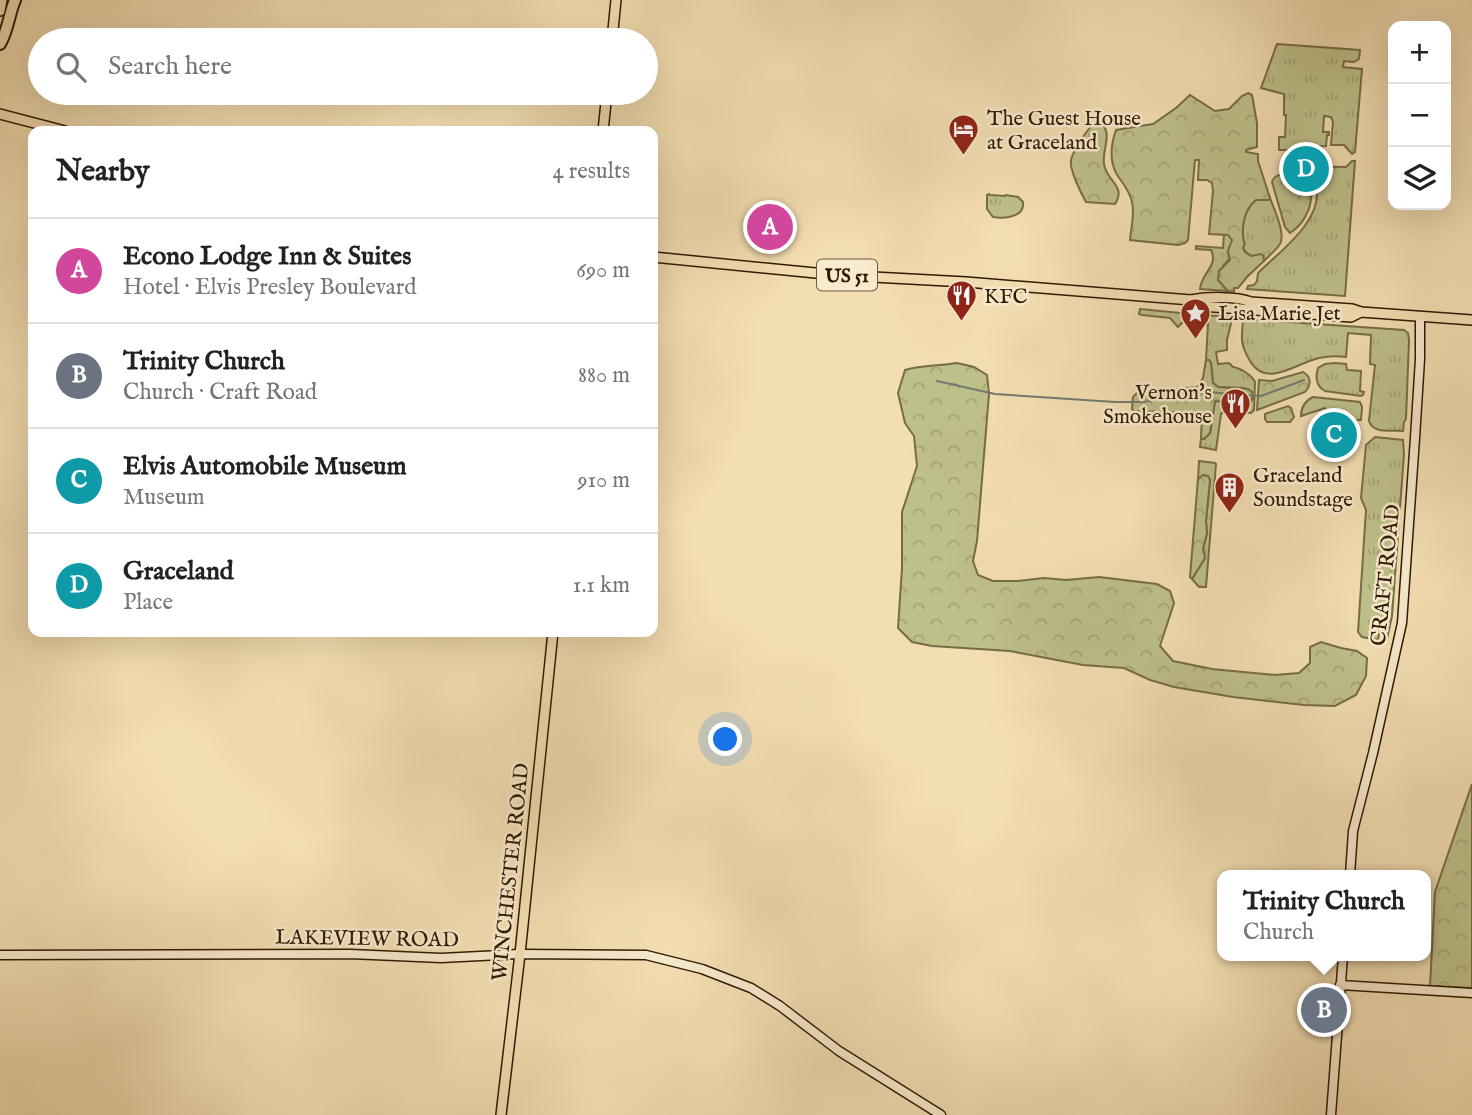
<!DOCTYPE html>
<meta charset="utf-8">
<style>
:root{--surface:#fff;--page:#f2f2f2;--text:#222;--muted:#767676;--line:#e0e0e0;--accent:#8f2418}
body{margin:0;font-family:"IM FELL English",serif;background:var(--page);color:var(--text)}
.controls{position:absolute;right:21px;top:21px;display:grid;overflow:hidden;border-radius:14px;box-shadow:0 7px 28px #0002}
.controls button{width:63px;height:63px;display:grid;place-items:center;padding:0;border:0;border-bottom:2px solid var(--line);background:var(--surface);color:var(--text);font:35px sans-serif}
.you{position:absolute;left:726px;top:740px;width:24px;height:24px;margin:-18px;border:5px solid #fff;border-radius:50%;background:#1a73e8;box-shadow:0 0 0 10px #1a73e833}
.badge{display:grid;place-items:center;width:46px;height:46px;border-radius:50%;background:var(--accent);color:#fff;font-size:23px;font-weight:700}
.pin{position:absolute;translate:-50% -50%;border:4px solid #fff;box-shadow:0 2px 7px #0006}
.popup{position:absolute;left:1217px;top:870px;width:214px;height:91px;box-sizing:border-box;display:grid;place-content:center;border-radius:14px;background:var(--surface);filter:drop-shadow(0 2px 5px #0005);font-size:23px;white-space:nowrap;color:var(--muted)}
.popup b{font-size:26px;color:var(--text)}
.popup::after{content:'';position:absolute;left:50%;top:100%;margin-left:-14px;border:14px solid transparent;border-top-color:var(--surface)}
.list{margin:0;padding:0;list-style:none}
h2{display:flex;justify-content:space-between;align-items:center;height:91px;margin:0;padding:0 28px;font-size:30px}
h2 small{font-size:23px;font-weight:400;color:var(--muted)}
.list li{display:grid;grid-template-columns:46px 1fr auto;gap:21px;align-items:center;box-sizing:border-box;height:105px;padding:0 28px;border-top:2px solid var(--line)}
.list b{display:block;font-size:26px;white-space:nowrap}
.list p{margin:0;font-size:23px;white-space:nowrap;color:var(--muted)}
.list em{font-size:23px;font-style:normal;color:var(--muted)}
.icon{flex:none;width:38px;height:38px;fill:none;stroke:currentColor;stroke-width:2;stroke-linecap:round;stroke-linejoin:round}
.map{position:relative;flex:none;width:1472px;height:1115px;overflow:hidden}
.search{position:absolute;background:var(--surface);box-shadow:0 7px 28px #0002;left:28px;top:28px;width:630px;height:77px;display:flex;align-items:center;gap:18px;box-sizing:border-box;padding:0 24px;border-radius:38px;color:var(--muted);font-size:26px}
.panel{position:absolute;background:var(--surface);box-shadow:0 7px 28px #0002;left:28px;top:126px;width:630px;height:511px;border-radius:14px}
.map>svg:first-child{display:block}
.grass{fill:url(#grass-tufts);stroke:#776c46;stroke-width:2}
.forest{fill:url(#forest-crowns);stroke:#776c46;stroke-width:2}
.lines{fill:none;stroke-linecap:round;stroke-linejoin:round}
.stream{stroke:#737a6f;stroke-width:2}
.secondary-casing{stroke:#301902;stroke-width:11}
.primary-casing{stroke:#301902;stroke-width:12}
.highway-casing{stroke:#301902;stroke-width:14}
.secondary{stroke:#f7eacd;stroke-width:8}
.primary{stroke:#f3deb2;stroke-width:9}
.highway{stroke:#f3deb2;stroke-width:10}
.labels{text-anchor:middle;stroke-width:5;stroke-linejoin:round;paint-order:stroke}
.shield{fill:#f7eacd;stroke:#6c583f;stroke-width:2}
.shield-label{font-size:19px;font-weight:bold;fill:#301902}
.poi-label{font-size:21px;fill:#301902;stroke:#f7eacd;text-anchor:start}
.street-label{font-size:21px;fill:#301902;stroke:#f7eacd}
</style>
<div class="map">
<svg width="1472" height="1115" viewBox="0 0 1472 1115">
<defs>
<pattern id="grass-tufts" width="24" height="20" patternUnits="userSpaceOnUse" patternTransform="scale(1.75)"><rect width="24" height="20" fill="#bec08a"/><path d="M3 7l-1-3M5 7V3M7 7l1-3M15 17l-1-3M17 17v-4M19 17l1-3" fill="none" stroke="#a4a475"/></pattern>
<pattern id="forest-crowns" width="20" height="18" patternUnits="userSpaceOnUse" patternTransform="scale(1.75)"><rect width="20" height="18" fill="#bec08a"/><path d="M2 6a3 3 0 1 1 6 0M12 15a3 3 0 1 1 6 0" fill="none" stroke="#a4a475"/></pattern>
</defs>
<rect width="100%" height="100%" fill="#f3deb2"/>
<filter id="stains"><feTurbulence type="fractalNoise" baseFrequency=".00286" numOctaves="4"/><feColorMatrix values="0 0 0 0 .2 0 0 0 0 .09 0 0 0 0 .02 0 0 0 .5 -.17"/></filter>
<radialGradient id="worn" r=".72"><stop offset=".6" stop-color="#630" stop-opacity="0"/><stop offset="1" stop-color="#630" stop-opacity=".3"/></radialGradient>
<g class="grass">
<polygon points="1277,44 1360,50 1359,59 1354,62 1344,61 1343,67 1362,69 1355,152 1352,154 1344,145 1331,145 1333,122 1331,117 1324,116 1323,132 1329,132 1329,135 1327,135 1326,146 1305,147 1305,156 1299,157 1298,153 1294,153 1294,150 1279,150 1279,137 1285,137 1286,115 1284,115 1284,94 1261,88"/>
<path d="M1352,161H1355L1345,296L1247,289L1248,286L1254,285L1257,281L1258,273C1280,251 1325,220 1316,184C1313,173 1305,170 1295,169V166L1346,167Z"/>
<path d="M989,194L990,195L1005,196L1006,195L1018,197L1023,202C1025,217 1005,219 993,217L987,209V195Z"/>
<path d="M1270,198C1274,209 1286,234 1280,244C1276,250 1269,256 1264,261L1263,256C1254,256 1248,257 1243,248C1246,238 1244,247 1243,237C1242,222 1245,209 1256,200H1268Z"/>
<path d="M1224,235H1229L1233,240L1229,248L1230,258L1223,266L1218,280L1228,291L1200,289C1201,273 1219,266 1211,250L1196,249V246L1223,248Z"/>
<polygon points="1140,309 1191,314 1178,327 1170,318 1142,315 1139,314"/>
<path d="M1192,314L1230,317L1232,319L1227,340V350L1216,352L1218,364L1229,363L1233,367C1240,368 1252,375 1255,382L1254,410L1251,413L1224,411L1221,414L1216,450L1200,447L1201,438L1204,439L1210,433L1215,401L1248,404L1251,401L1253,397L1244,388L1218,387L1213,383L1211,363L1209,360H1206L1208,324L1203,326L1200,321L1191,318Z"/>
<path d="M1243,319L1404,330L1408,333L1409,340L1406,419L1404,422L1403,431C1391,430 1373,434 1369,421L1375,365L1370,364L1371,335L1348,333L1346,357C1337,356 1328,356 1319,358C1296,363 1267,389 1250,361C1239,342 1242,339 1243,319Z"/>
<path d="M1335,363L1346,364L1347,370L1361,371L1360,391L1364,392L1363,395L1361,396L1325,391C1316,386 1315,378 1318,368L1325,364Z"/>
<path d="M1313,397L1360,402L1362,407L1361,420H1357L1356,421L1328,419L1325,408L1301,416C1301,407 1305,401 1313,397Z"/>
<polygon points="1288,406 1291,408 1294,417 1290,422 1267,422 1265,419 1265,414"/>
<polygon points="1375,437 1403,440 1404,454 1392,616 1387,639 1384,638 1384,634 1379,634 1378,640 1362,637 1358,632 1366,510 1361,498 1366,445"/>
<polygon points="1199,461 1215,463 1216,464 1206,587 1199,587 1192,579 1205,558 1203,549 1207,533 1206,521 1210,480 1204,475 1198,479"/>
</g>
<g class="forest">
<path d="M1248,93L1252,95L1257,123V147L1246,150V152L1258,154V161L1270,198L1268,200H1256C1245,209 1242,223 1243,237C1244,247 1246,238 1243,248L1245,252L1251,256L1261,254L1263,256L1264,261L1247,277L1238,288H1234V292L1228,291L1218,280L1219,271L1230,260L1228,251L1232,240L1228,235L1209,234L1213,191L1212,183L1207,180H1198L1199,160H1195L1188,240L1185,243L1178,245L1130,240C1131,228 1135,213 1132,202C1129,189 1122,183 1116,173C1109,159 1111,144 1116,130L1153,124L1176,108L1190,95L1215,111L1229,109L1242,96Z"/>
<path d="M1099,124L1104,126C1111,137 1102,151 1104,164C1106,181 1127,186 1115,204L1086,202C1081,193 1069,169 1071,160C1074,148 1084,135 1091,126Z"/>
<path d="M1297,174C1316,176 1313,204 1305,217C1302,223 1296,229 1290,233L1285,227L1272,182C1275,172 1288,174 1297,174Z"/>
<path d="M1206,360H1209L1211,363L1213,383L1218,387L1248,389L1252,392C1253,397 1253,400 1248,404L1215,401L1210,433L1204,439L1201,438L1202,414L1200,413L1134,411L1132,409L1133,397L1137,393L1197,387L1203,378Z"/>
<path d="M957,363L974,367L987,375L989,394L977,541L973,561L978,575L993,581H1018L1044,578L1066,580L1099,577L1157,584L1170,591L1174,603L1160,646L1173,661L1212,669L1275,675L1299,673L1310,663V647L1321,642L1341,648L1357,651L1367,658L1366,676L1356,695L1335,706L1304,705L1233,697L1174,687L1150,680L1124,668L1083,665L1010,651L932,646L912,642L898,628L902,568V512L917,466L914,436L905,423L898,393L905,370C922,365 939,366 957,363Z"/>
<path d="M1303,372C1312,377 1311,385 1305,392L1257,410L1259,380L1272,381Z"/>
<polygon points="1203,475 1208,476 1210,480 1206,521 1207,533 1203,549 1205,558 1192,579 1190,577 1198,479"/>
<polygon points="1472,784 1472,988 1430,986 1435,892"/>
</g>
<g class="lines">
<polyline class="stream" points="937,381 995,394 1115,402 1143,402 1210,392 1239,395 1261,396 1304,380"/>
<defs>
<g id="secondary">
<polyline points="1350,875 1353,831 1373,753 1402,623 1415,438 1420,359 1420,316"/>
<polyline points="0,955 350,954 441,958 520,954 646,955 702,969 751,988 780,1006 839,1051 941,1115"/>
<polyline points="1340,985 1472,993"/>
<polyline points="1331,1115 1343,956"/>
</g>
<g id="primary">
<polyline points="0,11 2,0"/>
<polyline points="612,40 616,0"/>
<polyline points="0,114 65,131"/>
<polyline points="603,131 607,93"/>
<path d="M653,257L836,275L966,282L1191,300C1207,297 1236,296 1251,302L1352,309L1361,312L1472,320"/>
<polyline points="1191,300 1201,306 1351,317 1361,312"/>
<polyline points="501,1115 520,954 553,632"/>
</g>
<path id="highway" d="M0,44C8,31 9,14 15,0"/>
</defs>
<use href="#secondary" class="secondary-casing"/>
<use href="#primary" class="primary-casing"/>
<use href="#highway" class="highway-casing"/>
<use href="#secondary" class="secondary"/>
<use href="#primary" class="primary"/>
<use href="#highway" class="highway"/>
</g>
<defs>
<symbol id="hotel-pin" viewBox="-11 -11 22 30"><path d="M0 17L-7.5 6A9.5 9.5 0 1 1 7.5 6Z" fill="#8f2418" stroke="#f7eacd"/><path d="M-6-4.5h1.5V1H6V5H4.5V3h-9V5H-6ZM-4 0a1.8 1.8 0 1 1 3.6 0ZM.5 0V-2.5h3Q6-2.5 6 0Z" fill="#fff"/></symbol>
<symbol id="restaurant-pin" viewBox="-11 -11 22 30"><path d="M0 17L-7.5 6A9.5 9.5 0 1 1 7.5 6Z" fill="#8f2418" stroke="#f7eacd"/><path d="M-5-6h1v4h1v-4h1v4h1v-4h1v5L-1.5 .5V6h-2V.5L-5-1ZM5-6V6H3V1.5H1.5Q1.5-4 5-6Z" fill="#fff"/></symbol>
<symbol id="sight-pin" viewBox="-11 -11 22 30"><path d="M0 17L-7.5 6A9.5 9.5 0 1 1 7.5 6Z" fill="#8f2418" stroke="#f7eacd"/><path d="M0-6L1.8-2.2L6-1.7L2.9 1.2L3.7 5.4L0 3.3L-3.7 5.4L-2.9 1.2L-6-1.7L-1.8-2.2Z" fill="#fff"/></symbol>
<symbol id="building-pin" viewBox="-11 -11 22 30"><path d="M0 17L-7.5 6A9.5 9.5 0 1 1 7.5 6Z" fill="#8f2418" stroke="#f7eacd"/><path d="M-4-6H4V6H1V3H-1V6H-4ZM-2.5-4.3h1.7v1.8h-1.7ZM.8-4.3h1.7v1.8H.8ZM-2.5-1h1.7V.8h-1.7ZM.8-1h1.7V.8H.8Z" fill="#fff"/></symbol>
</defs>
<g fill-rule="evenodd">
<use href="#hotel-pin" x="946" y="112" width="35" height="47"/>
<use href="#restaurant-pin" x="944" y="278" width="35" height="47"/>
<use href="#sight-pin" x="1178" y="296" width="35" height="47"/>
<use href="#restaurant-pin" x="1218" y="386" width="35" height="47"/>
<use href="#building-pin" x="1212" y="470" width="35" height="47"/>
</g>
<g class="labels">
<rect class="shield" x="817" y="259.5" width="60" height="31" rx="5"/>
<g class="shield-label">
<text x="847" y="282">US 51</text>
</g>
<g class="poi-label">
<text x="987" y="125">The Guest House<tspan x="987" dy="24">at Graceland</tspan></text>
<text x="984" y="303">KFC</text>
<text x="1218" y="320">Lisa Marie Jet</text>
<text x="1212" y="399" text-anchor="end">Vernon's<tspan x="1212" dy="24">Smokehouse</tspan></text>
<text x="1253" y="482">Graceland<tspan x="1253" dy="24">Soundstage</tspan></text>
</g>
<g class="street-label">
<text transform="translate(1385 575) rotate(-84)" y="7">CRAFT ROAD</text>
<text transform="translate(510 872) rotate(-84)" y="7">WINCHESTER ROAD</text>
<text transform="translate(367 938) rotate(1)" y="7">LAKEVIEW ROAD</text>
</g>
</g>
<rect width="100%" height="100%" filter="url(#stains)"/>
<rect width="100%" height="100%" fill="url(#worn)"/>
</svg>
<div class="controls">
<button>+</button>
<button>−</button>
<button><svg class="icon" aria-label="layers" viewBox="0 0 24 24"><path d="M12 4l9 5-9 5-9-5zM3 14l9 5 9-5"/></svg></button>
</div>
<div class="you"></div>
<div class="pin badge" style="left:770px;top:227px;background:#d1479c">A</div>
<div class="pin badge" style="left:1324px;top:1010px;background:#6b7280">B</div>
<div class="popup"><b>Trinity Church</b>Church</div>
<div class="pin badge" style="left:1334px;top:435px;background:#0f9aa8">C</div>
<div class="pin badge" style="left:1306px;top:169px;background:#0f9aa8">D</div>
<div class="search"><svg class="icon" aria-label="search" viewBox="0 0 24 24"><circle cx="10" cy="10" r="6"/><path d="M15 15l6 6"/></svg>Search here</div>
<section class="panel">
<h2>Nearby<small>4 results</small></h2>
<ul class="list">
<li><span class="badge" style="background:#d1479c">A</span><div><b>Econo Lodge Inn &amp; Suites</b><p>Hotel · Elvis Presley Boulevard</p></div><em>690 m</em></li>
<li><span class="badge" style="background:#6b7280">B</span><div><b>Trinity Church</b><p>Church · Craft Road</p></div><em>880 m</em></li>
<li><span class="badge" style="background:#0f9aa8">C</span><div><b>Elvis Automobile Museum</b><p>Museum</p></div><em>910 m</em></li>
<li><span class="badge" style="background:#0f9aa8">D</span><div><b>Graceland</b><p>Place</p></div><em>1.1 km</em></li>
</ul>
</section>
</div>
